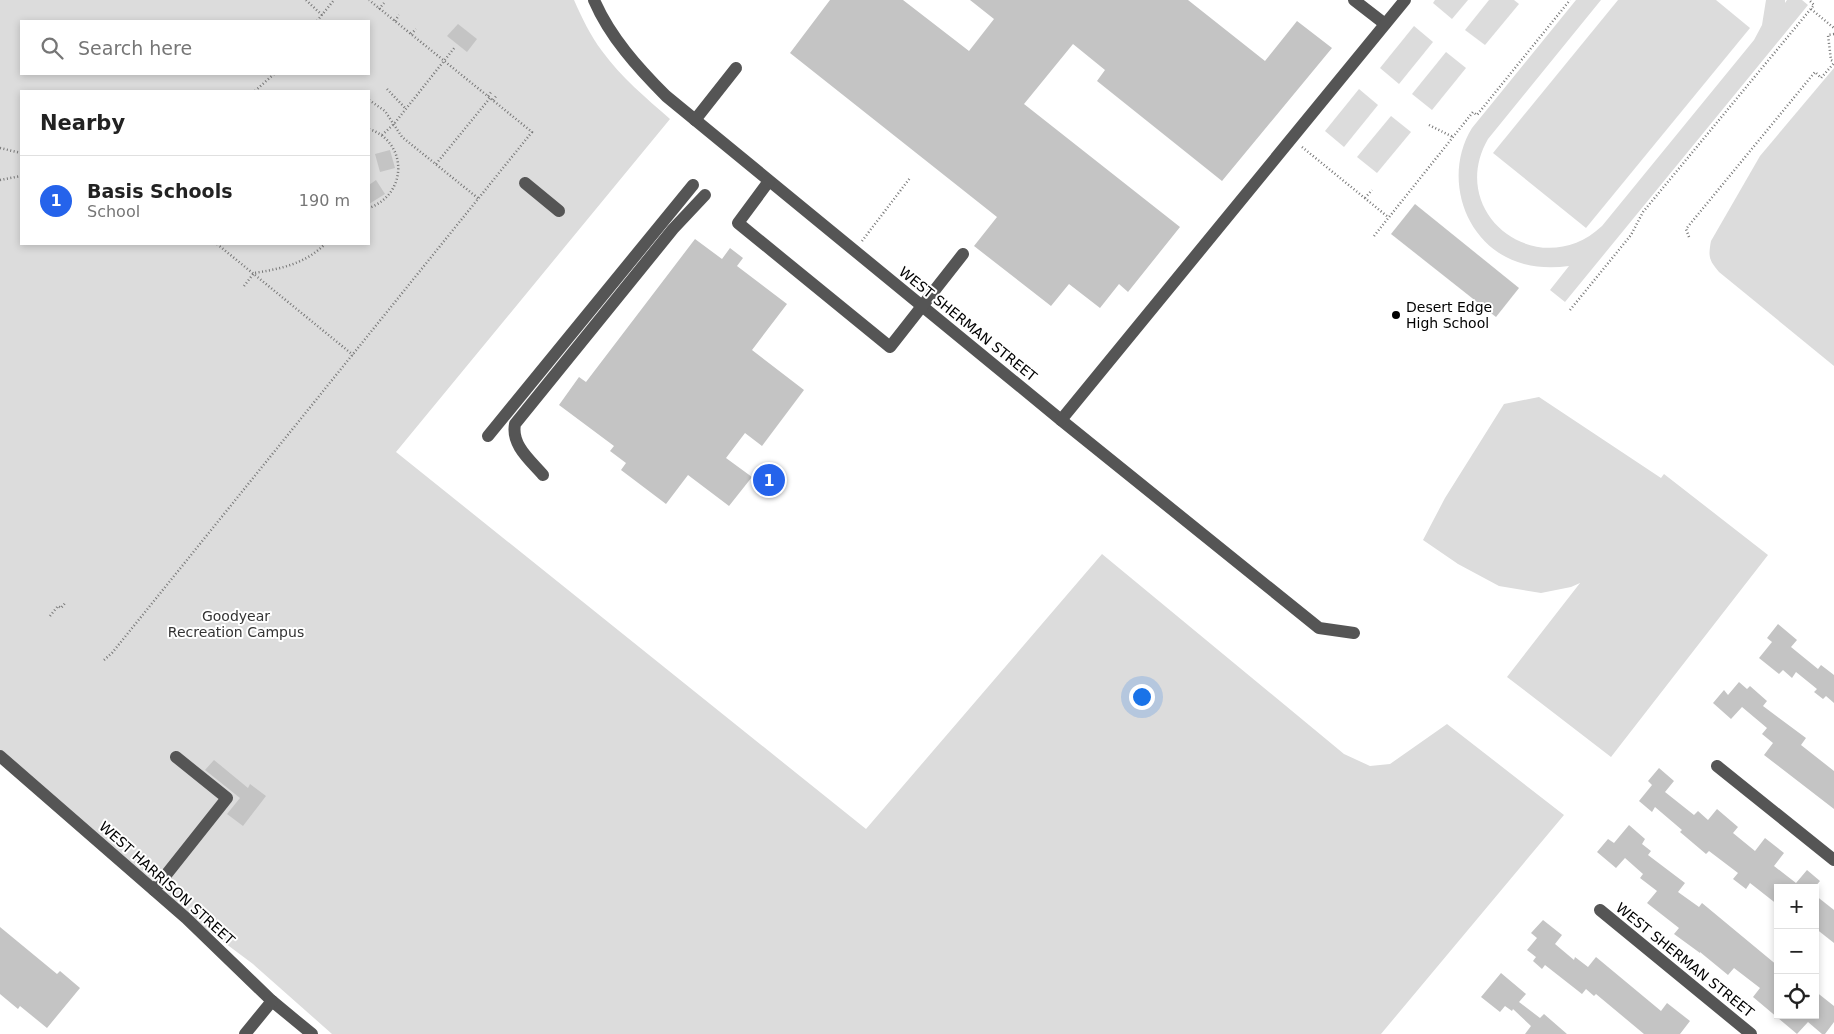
<!DOCTYPE html>
<meta charset="utf-8">
<style>
:root{--surface:#fff;--page:#f2f2f2;--text:#222;--muted:#767676;--line:#e0e0e0;--accent:#2563eb}
body{margin:0;font-family:"DejaVu Sans",sans-serif;background:var(--page);color:var(--text)}
.controls{position:absolute;right:15px;bottom:15px;display:grid;overflow:hidden;border-radius:0px;box-shadow:0 2px 8px #0003}
.controls button{width:45px;height:45px;display:grid;place-items:center;padding:0;border:0;border-bottom:1px solid var(--line);background:var(--surface);color:var(--text);font:25px sans-serif}
.you{position:absolute;left:1141px;top:696px;width:18px;height:18px;margin:-12px;border:4px solid #fff;border-radius:50%;background:#1a73e8;box-shadow:0 0 0 8px #1a73e833}
.badge{display:grid;place-items:center;width:32px;height:32px;border-radius:50%;background:var(--accent);color:#fff;font-size:16px;font-weight:700}
.pin{position:absolute;translate:-50% -50%;border:2px solid #fff;box-shadow:0 1px 5px #0006}
.list{margin:0;padding:0;list-style:none}
h2{display:flex;justify-content:space-between;align-items:center;height:65px;margin:0;padding:0 20px;font-size:21px}
h2 small{font-size:16px;font-weight:400;color:var(--muted)}
.list li{display:grid;grid-template-columns:32px 1fr auto;gap:15px;align-items:center;box-sizing:border-box;height:90px;padding:0 20px;border-top:1px solid var(--line)}
.list b{display:block;font-size:19px;white-space:nowrap}
.list p{margin:0;font-size:16px;white-space:nowrap;color:var(--muted)}
.list em{font-size:16px;font-style:normal;color:var(--muted)}
.icon{flex:none;width:28px;height:28px;fill:none;stroke:currentColor;stroke-width:2;stroke-linecap:round;stroke-linejoin:round}
.map{position:relative;flex:none;width:1834px;height:1034px;overflow:hidden}
.search{position:absolute;background:var(--surface);box-shadow:0 2px 8px #0003;left:20px;top:20px;width:350px;height:55px;display:flex;align-items:center;gap:12px;box-sizing:border-box;padding:0 18px;border-radius:0px;color:var(--muted);font-size:19px}
.panel{position:absolute;background:var(--surface);box-shadow:0 2px 8px #0003;left:20px;top:90px;width:350px;height:155px;border-radius:0px}
.map>svg:first-child{display:block}
.green{fill:#dcdcdc;fill-rule:evenodd}
.building{fill:#c4c4c4}
.lines{fill:none;stroke-linecap:round;stroke-linejoin:round}
.path{stroke:#777;stroke-width:2.5;stroke-dasharray:1 2.5;stroke-linecap:butt}
.minor{stroke:#555;stroke-width:12}
.poi-dot{fill:#000;stroke:#fff;stroke-width:2}
.labels{text-anchor:middle;stroke-width:4;stroke-linejoin:round;paint-order:stroke}
.poi-label{font-size:14px;fill:#000;stroke:#fff;text-anchor:start}
.street-label{font-size:14px;fill:#000;stroke:#fff}
.park-label{font-size:14px;fill:#333;stroke:#fff}
</style>
<div class="map">
<svg width="1834" height="1034" viewBox="0 0 1834 1034">
<rect width="100%" height="100%" fill="#fff"/>
<g class="green">
<path d="M0,0H574C582,18 590,35 602,51C621,77 646,98 670,119L396,452L866,829L1102,554L1344,754L1370,766L1390,764L1447,724L1564,815L1381,1034H332L253,964L154,890L0,757ZM21,21H369V74H21ZM21,91H369V244H21Z"/>
<polygon points="1435,0 1468,0 1452,19 1433,3"/>
<polygon points="1489,0 1514,0 1519,4 1485,45 1465,30"/>
<path d="M1576,0H1601L1488,139C1445,214 1539,285 1602,226L1754,40L1762,25L1766,0H1785V3L1787,0H1802L1808,5L1565,302L1550,290L1569,266C1554,268 1539,268 1524,264C1466,249 1441,178 1472,128Z"/>
<polygon points="1618,0 1716,0 1750,28 1586,228 1493,153"/>
<polygon points="1414,26 1433,42 1399,84 1380,68"/>
<polygon points="1446,52 1466,68 1432,110 1412,94"/>
<path d="M1834,68V366L1719,272C1709,260 1708,257 1711,241L1760,156Z"/>
<polygon points="1359,89 1378,105 1344,147 1325,131"/>
<polygon points="1391,116 1411,132 1377,173 1357,157"/>
<polygon points="1539,397 1661,478 1664,474 1768,555 1611,757 1507,677 1580,583 1571,587 1541,593 1499,586 1458,564 1423,540 1445,498 1504,404"/>
</g>
<g class="building">
<polygon points="830,0 903,0 969,51 994,19 970,0 1188,0 1265,61 1297,21 1332,48 1222,181 1097,81 1105,70 1073,44 1024,104 1180,227 1128,292 1119,284 1100,308 1069,284 1051,306 974,246 997,217 790,53"/>
<polygon points="458,24 477,39 467,52 447,36"/>
<polygon points="390,150 395,168 380,172 375,154"/>
<polygon points="376,180 385,194 369,204 369,185"/>
<polygon points="1415,204 1519,288 1496,317 1391,234"/>
<polygon points="695,239 722,259 730,248 743,258 737,266 787,304 752,350 804,390 762,446 745,433 726,458 752,477 729,506 688,475 666,504 621,470 626,463 610,451 614,446 559,405 579,377 586,382"/>
<polygon points="1778,624 1797,640 1791,647 1818,669 1821,665 1834,675 1834,703 1826,696 1823,699 1814,692 1817,689 1796,672 1792,678 1783,670 1779,674 1759,658 1772,642 1767,638"/>
<polygon points="1739,682 1747,689 1750,686 1767,701 1763,706 1806,738 1801,745 1834,771 1834,809 1764,755 1773,743 1762,734 1767,728 1742,707 1731,719 1713,703 1724,690 1728,695"/>
<polygon points="214,760 248,788 250,784 266,796 243,826 227,814 240,798 205,770"/>
<polygon points="1659,768 1674,781 1665,792 1694,815 1698,811 1708,820 1717,809 1738,827 1733,833 1755,851 1765,838 1784,853 1774,866 1796,883 1807,870 1820,881 1814,888 1778,888 1778,905 1750,883 1746,889 1733,879 1738,873 1709,851 1706,854 1680,832 1682,830 1655,807 1652,812 1639,801 1652,785 1648,781"/>
<polygon points="1629,825 1645,839 1642,844 1651,851 1648,855 1685,883 1678,892 1699,907 1702,903 1778,966 1778,1015 1815,1015 1815,991 1834,1006 1834,1022 1825,1034 1822,1034 1808,1022 1797,1034 1753,997 1760,988 1734,968 1728,975 1700,952 1700,953 1674,934 1679,928 1647,903 1657,891 1640,878 1643,874 1625,858 1616,868 1597,852 1608,839 1614,843"/>
<polygon points="1815,895 1834,910 1834,943 1815,928"/>
<polygon points="1543,920 1562,935 1555,944 1574,960 1575,957 1588,967 1596,957 1661,1011 1667,1003 1690,1021 1680,1034 1644,1034 1596,994 1594,996 1586,989 1582,994 1545,965 1542,969 1533,961 1536,957 1527,950 1537,938 1531,933"/>
<polygon points="0,927 57,974 60,971 80,988 47,1028 20,1006 18,1009 0,994"/>
<polygon points="1501,973 1526,994 1519,1002 1540,1018 1544,1014 1567,1034 1525,1034 1531,1026 1513,1009 1512,1011 1505,1006 1500,1012 1481,997"/>
</g>
<g class="lines">
<g class="path">
<polyline points="306,0 322,15"/>
<polyline points="379,9 384,3"/>
<polyline points="1811,9 1834,28"/>
<polyline points="317,21 334,0"/>
<polyline points="395,21 399,15"/>
<polyline points="411,34 416,29"/>
<polyline points="1834,34 1828,35 1831,60 1834,62"/>
<polyline points="387,89 406,109"/>
<polyline points="255,91 274,74"/>
<polyline points="488,96 492,91"/>
<polyline points="369,100 385,111 402,137 479,199"/>
<polyline points="493,100 497,95"/>
<polyline points="1429,125 1453,137"/>
<path d="M369,129C408,142 408,194 369,208"/>
<polyline points="382,135 394,124 455,47"/>
<polyline points="1302,147 1388,217"/>
<polyline points="0,148 21,153"/>
<polyline points="436,164 490,98"/>
<polyline points="0,180 21,176"/>
<polyline points="1365,198 1372,190"/>
<polyline points="1374,236 1473,112 1477,115 1570,0"/>
<polyline points="1689,237 1686,229 1815,72 1821,78 1834,63"/>
<polyline points="862,241 910,178"/>
<polyline points="217,244 353,355"/>
<path d="M244,286L254,273C280,269 305,264 325,244"/>
<polyline points="1570,310 1631,235 1643,212 1814,5 1809,0"/>
<polyline points="50,616 58,606 61,608 66,602"/>
<polyline points="104,660 112,653 532,132 369,0"/>
</g>
<g class="minor">
<path d="M594,0C610,37 638,68 666,96L1061,420L1319,628L1354,633"/>
<polyline points="1354,0 1385,24"/>
<polyline points="695,120 736,68"/>
<polyline points="769,181 738,223 890,347 963,254"/>
<polyline points="525,183 559,211"/>
<polyline points="1061,420 1405,0"/>
<polyline points="488,436 693,185"/>
<path d="M543,475C530,460 511,445 515,424L673,229L705,195"/>
<polyline points="0,756 186,918 272,1001 312,1034"/>
<polyline points="1717,766 1834,860"/>
<polyline points="154,890 227,798 176,757"/>
<polyline points="1600,910 1751,1034"/>
<polyline points="245,1034 272,1001"/>
</g>
</g>
<circle class="poi-dot" cx="1396" cy="315" r="5"/>
<g class="labels">
<g class="poi-label">
<text x="1406" y="312">Desert Edge<tspan x="1406" dy="16">High School</tspan></text>
</g>
<g class="street-label">
<text transform="translate(968 324) rotate(39)" y="5">WEST SHERMAN STREET</text>
<text transform="translate(167 883) rotate(42)" y="5">WEST HARRISON STREET</text>
<text transform="translate(1685 960) rotate(39)" y="5">WEST SHERMAN STREET</text>
</g>
<g class="park-label">
<text x="236" y="621">Goodyear<tspan x="236" dy="16">Recreation Campus</tspan></text>
</g>
</g>
</svg>
<div class="controls">
<button>+</button>
<button>−</button>
<button><svg class="icon" aria-label="locate" viewBox="0 0 24 24"><circle cx="12" cy="12" r="6"/><path d="M12 2v4M12 18v4M2 12h4M18 12h4"/></svg></button>
</div>
<div class="you"></div>
<div class="pin badge" style="left:769px;top:480px">1</div>
<div class="search"><svg class="icon" aria-label="search" viewBox="0 0 24 24"><circle cx="10" cy="10" r="6"/><path d="M15 15l6 6"/></svg>Search here</div>
<section class="panel">
<h2>Nearby<small></small></h2>
<ul class="list">
<li><span class="badge">1</span><div><b>Basis Schools</b><p>School</p></div><em>190 m</em></li>
</ul>
</section>
</div>
